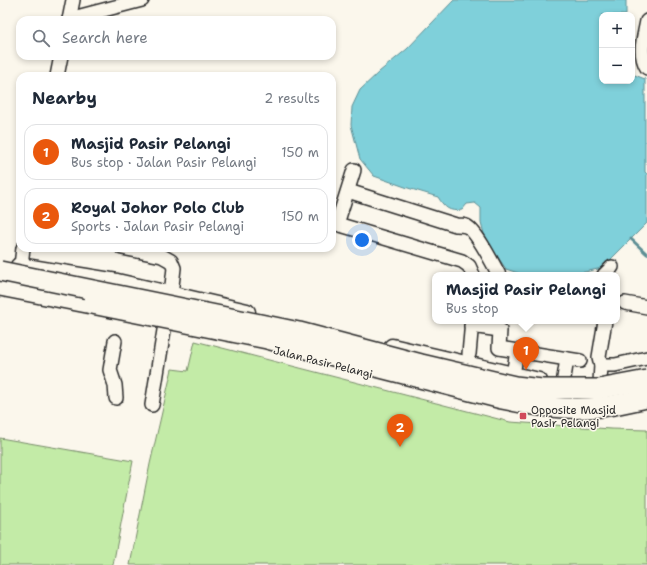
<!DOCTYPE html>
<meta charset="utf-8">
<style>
:root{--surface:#fff;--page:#f2f2f3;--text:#1f2937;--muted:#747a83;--line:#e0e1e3;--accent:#ea580c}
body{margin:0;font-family:"Shantell Sans",sans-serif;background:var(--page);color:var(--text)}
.controls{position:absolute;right:12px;top:12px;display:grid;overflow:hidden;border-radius:8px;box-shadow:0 2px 6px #0003}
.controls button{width:36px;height:36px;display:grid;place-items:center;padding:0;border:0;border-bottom:1px solid var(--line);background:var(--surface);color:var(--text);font:20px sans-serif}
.you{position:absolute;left:362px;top:240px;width:14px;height:14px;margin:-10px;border:3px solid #fff;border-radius:50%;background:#1a73e8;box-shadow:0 0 0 6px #1a73e833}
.badge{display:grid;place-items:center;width:26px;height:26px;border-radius:50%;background:var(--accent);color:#fff;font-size:13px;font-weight:700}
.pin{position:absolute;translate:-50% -33px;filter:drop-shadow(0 1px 2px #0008)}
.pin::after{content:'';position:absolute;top:21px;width:14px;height:12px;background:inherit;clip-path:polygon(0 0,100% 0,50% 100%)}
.popup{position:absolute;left:432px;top:272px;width:188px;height:52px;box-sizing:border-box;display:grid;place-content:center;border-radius:8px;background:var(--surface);filter:drop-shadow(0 1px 3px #0005);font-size:13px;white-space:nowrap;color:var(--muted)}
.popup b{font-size:15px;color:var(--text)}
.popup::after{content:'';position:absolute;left:50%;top:100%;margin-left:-8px;border:8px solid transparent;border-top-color:var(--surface)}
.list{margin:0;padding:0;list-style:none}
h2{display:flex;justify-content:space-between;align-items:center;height:52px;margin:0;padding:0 16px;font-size:17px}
h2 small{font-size:13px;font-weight:400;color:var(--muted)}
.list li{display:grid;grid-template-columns:26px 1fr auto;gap:12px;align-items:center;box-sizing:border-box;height:56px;margin:0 8px 8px;padding:0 8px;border:1px solid var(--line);border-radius:12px}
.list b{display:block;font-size:15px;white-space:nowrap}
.list p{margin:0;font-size:13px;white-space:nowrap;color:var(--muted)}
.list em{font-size:13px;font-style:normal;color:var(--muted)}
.icon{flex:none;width:22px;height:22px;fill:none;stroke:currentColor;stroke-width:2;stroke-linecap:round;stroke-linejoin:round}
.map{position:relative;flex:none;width:647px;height:565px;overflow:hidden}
.search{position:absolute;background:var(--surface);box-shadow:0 2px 6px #0003;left:16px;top:16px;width:320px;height:44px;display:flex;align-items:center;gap:10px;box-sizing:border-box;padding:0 14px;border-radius:12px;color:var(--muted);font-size:15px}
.panel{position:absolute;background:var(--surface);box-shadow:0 2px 6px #0003;left:16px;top:72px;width:320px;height:180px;border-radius:12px}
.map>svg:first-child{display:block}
.green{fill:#c3eba7;stroke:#778b69}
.water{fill:#7fd0da;stroke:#5d8e94}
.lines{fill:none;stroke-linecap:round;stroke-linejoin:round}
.stream{stroke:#5d8e94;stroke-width:3}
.minor-casing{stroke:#2b2b2b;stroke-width:16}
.major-casing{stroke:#2b2b2b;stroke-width:19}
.highway-casing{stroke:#2b2b2b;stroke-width:22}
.minor{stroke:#fbf7ec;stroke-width:13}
.major{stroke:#fbf7ec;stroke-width:16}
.highway{stroke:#fbf7ec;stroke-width:19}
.highway-bridge-casing{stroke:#2b2b2b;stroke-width:22;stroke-linecap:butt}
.highway-bridge{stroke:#fbf7ec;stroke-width:19}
.poi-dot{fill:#d1495b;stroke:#fbf7ec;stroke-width:1.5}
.labels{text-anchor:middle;stroke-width:3;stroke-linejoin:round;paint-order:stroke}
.street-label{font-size:11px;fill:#2b2b2b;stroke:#fbf7ec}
.poi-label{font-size:11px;fill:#2b2b2b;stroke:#fbf7ec;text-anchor:start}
</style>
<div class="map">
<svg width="647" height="565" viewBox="0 0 647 565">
<rect width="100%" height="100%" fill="#fbf7ec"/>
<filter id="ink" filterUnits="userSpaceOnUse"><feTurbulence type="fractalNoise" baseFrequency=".025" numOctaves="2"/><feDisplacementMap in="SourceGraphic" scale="8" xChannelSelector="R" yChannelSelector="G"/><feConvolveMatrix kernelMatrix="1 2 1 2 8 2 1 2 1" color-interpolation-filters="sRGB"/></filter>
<g filter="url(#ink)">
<g class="green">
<polygon points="195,341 510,422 611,429 647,430 647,565 130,565 150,464 172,369 188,371"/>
<polygon points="0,438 133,461 113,565 0,565"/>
</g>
<path class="water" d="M454,0H626V15H602V81H632V74L645,79V172L647,174V223L602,268L572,275H524L506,269L493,250L484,234L481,222V208L475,203L467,204L462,210C449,212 445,208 438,197L408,188L374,176L360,159L351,125L352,107L360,90L379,72L407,49Z"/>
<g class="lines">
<polyline class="stream" points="631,239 647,254"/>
<defs>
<g id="minor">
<polyline points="69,19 142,0"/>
<polyline points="69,20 73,0"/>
<path d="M647,21C644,37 638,53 647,68"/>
<polyline points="57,76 61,56"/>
<path d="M348,191L456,225C459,225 463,225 466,226C476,230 493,264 499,275"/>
<polyline points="332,222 337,224 354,170"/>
<polyline points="337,224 462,261 469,266 473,275"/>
<polyline points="122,248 162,256 171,261 174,268 171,294 165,324 152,405"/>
<polyline points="21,266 23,248"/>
<polyline points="604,275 612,267"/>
<polyline points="625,303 647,307"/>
<polyline points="471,326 500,330 499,348 580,361"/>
<polyline points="115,341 110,370 115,385 116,398"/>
<polyline points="469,354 472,321"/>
<polyline points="601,365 615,365 647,358"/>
<polyline points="513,375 517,351"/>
<polyline points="600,382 601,365 599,357 605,321"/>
<polyline points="563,384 567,359"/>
</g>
<g id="major">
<polyline points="19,266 117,282 247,312"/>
<polyline points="392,347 539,381"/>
</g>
<polyline id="highway" points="0,286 92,304"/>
</defs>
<use href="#minor" class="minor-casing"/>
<use href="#major" class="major-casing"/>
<use href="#highway" class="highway-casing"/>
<use href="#minor" class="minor"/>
<use href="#major" class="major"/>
<use href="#highway" class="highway"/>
<defs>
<g id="highway-bridge">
<polyline points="0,271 299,332 421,364 515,386 542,389 599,389 647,380"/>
<path d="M92,304L267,339L502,399C535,406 567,411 601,407C616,405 632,401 647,398"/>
</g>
</defs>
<use href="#highway-bridge" class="highway-bridge-casing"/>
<use href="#highway-bridge" class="highway-bridge"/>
</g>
</g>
<rect class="poi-dot" x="519" y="412" width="8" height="8" rx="2"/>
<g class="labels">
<g class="street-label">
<text transform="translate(323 362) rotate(14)" y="4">Jalan Pasir Pelangi</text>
</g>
<g class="poi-label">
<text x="531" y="414">Opposite Masjid<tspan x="531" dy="13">Pasir Pelangi</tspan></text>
</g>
</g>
</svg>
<div class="controls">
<button>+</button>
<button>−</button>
</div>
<div class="you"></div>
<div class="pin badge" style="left:526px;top:370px">1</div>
<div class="popup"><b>Masjid Pasir Pelangi</b>Bus stop</div>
<div class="pin badge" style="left:400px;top:447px">2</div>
<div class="search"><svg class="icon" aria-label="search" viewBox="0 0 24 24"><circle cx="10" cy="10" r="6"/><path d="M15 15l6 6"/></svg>Search here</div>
<section class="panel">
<h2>Nearby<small>2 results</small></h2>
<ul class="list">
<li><span class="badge">1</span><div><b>Masjid Pasir Pelangi</b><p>Bus stop · Jalan Pasir Pelangi</p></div><em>150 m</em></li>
<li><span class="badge">2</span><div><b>Royal Johor Polo Club</b><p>Sports · Jalan Pasir Pelangi</p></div><em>150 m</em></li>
</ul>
</section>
</div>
